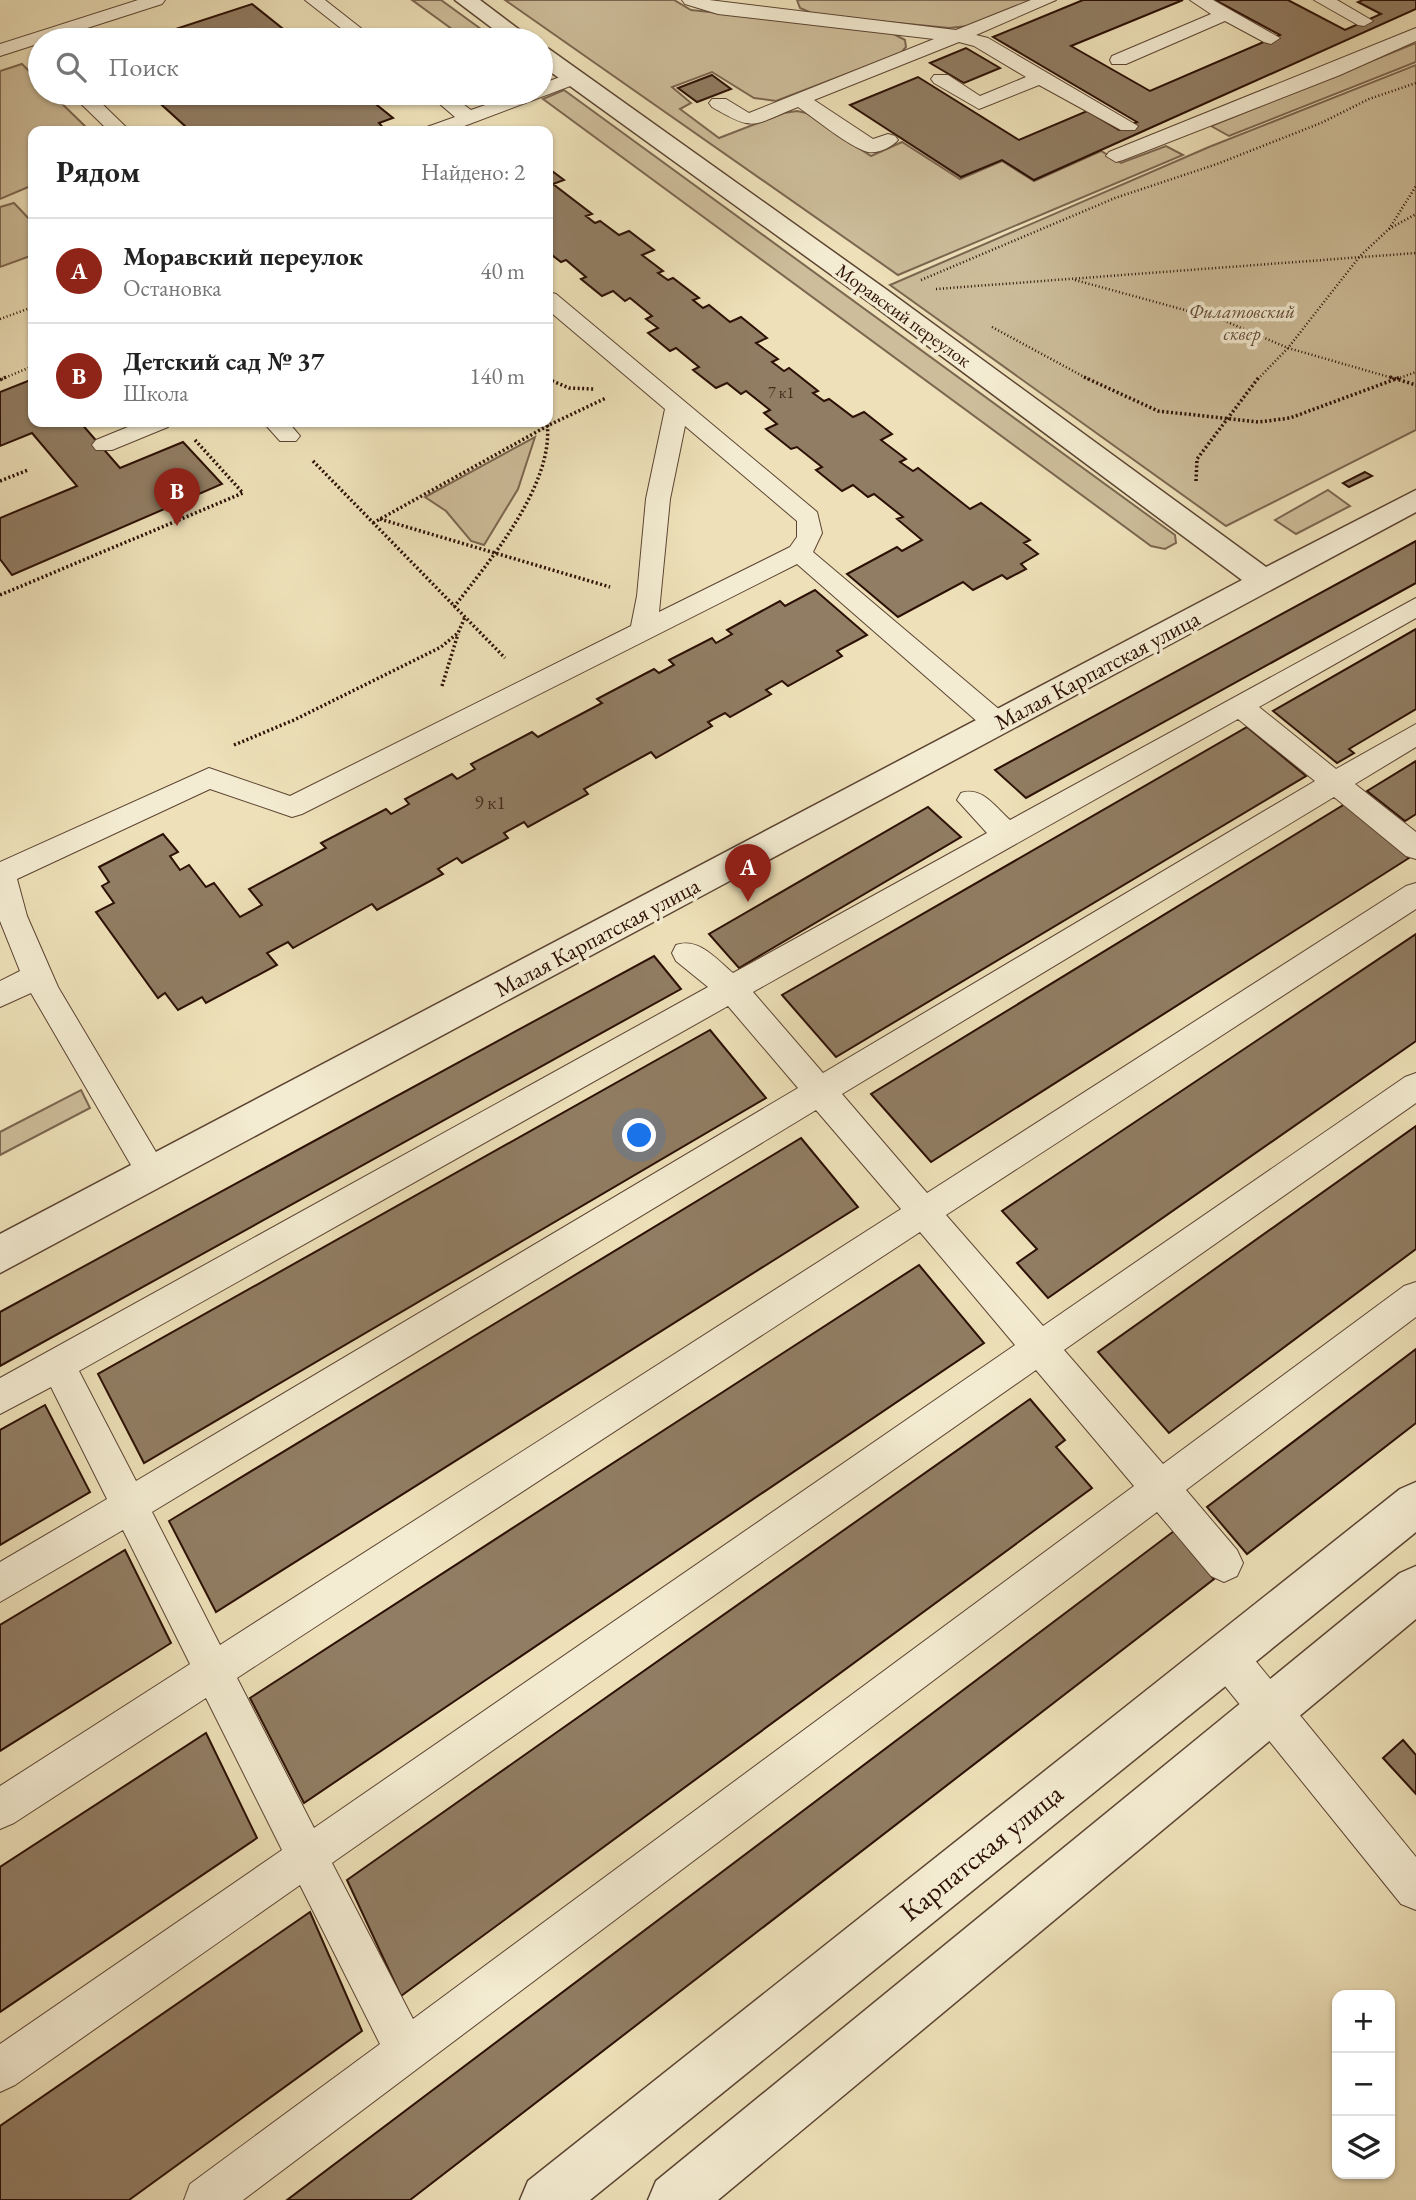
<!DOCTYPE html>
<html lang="ru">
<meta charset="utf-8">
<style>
:root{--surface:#fff;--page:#f6f6f6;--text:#222;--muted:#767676;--line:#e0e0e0;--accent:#8f2418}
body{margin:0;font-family:"EB Garamond",serif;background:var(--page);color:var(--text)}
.controls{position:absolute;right:21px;bottom:21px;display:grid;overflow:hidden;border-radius:14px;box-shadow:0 2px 5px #0004}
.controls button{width:63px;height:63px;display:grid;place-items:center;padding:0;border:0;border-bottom:2px solid var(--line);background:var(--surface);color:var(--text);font:35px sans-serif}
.you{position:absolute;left:640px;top:1136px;width:24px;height:24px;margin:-18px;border:5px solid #fff;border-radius:50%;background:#1a73e8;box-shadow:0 0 0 10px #1a73e833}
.badge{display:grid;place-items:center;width:46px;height:46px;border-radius:50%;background:var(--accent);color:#fff;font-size:23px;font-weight:700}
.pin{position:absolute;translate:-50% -58px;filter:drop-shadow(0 2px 4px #0008)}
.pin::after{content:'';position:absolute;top:37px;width:24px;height:21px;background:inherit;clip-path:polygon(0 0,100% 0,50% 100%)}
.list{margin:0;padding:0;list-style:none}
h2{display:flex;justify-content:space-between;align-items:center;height:91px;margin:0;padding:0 28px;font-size:30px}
h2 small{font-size:23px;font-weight:400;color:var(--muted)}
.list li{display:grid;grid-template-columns:46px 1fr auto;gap:21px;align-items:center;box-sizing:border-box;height:105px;padding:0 28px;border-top:2px solid var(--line)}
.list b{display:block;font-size:26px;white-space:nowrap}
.list p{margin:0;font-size:23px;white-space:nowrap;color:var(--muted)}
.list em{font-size:23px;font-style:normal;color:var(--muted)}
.icon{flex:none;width:38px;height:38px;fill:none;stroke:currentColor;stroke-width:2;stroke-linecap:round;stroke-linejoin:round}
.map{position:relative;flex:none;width:1416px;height:2200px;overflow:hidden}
.search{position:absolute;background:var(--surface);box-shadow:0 2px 5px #0004;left:28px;top:28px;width:525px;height:77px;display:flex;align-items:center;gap:18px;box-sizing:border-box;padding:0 24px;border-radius:38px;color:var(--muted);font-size:26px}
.panel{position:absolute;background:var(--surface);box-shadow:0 2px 5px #0004;left:28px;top:126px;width:525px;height:301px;border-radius:14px}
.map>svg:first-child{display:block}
.green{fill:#cdbd9a;stroke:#7c6650;stroke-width:2}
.building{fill:#917d63;stroke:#2c1005;stroke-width:2}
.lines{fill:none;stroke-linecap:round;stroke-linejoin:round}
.service-casing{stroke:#5c4432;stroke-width:2}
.minor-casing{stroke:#5c4432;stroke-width:3}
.path-far1{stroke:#2c1005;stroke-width:2.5;stroke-dasharray:1 2.5;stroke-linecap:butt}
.path{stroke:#2c1005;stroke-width:3.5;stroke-dasharray:2 2.5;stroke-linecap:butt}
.service{fill:#f4ecd2;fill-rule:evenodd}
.minor{fill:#f4ecd2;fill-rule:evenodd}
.labels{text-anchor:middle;stroke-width:7;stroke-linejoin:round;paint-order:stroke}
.far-number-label{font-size:16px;fill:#452b1c}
.far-park-label{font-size:19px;font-style:italic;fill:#644d39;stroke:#f4ecd2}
.far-street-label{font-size:19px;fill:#2c1005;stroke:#f4ecd2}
.number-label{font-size:19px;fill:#452b1c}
.street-label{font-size:23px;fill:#2c1005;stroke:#f4ecd2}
.near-street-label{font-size:28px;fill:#2c1005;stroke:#f4ecd2}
</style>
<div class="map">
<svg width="1416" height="2200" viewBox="0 0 1416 2200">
<rect width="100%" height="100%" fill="#eee1b9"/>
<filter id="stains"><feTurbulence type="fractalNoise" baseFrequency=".00286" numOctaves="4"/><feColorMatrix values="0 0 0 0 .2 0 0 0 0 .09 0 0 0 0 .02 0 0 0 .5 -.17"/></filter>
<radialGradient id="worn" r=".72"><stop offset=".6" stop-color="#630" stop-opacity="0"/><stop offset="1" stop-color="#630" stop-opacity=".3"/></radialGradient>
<g class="green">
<polygon points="412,0 441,0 496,40 467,40"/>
<polygon points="505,0 674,0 691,10 888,31 905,40 906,47 901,53 776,101 754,98 712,72 672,87 691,103 680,109 719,138 784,113 797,111 806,113 871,156 902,142 960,179 1002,161 1034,181 1101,151 1121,163 1166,146 1183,155 898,275"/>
<polygon points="797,0 1034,0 968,26 949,28 816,15 800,8"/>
<polygon points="1416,43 1416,62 1229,136 1211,126"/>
<polygon points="22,64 40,82 40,93 51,93 90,131 33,131 33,185 0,199 0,71"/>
<polygon points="1416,65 1416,430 1226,526 890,285 1209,147"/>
<polygon points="564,90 1175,535 1176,543 1165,549 1151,546 543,99"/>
<polygon points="14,203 33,223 33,255 0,267 0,207"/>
<polygon points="535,437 518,489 484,545 471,541 446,511 425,497"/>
<polygon points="1328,490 1350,506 1296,534 1275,520"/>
<polygon points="81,1090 90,1108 0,1155 0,1132"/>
</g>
<g class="building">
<polygon points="1083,0 1183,0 1071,46 1150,91 1280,35 1215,0 1288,0 1345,30 1381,14 1358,2 1363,0 1416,0 1416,9 1034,180 1002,160 961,177 850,105 918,77 1019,140 1087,111 1119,130 1137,122 993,37"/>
<polygon points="252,4 297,40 142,40"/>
<polygon points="966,48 1000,68 964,83 930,63"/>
<polygon points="712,75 731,89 697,102 678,88"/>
<polygon points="133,93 362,93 393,118 379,123 386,131 175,131 186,127 153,97 141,101"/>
<polygon points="548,168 564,180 553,184 592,214 586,216 595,223 600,221 619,235 629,231 654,250 642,255 663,271 658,273 668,280 673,278 699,298 693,300 703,308 709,305 730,322 741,317 767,338 756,343 778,359 772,362 784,371 789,368 818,391 813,393 824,401 829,399 853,417 864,412 892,434 881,440 906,459 900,462 913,471 918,468 970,509 981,503 1030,540 1024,543 1038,554 1021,564 1026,569 1007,579 1002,575 973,590 963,582 898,617 847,574 897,547 902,551 922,540 897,519 903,517 874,494 868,497 853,485 842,491 816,470 822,467 797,447 791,449 766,429 777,424 764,413 770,410 746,391 741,394 727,383 716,388 693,370 699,367 676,348 670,351 648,333 658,328 646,319 652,316 630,298 625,301 613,291 602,296 581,279 586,277 566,260 561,262 548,252 548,243 551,242 548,239"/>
<polygon points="33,379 33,422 80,422 120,468 183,442 222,484 12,575 0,559 0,518 77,486 32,433 0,446 0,392"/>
<polygon points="1365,472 1372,476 1349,487 1343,483"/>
<polygon points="1416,541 1416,583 1026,798 995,770"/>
<polygon points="815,590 867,635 837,651 842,656 788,686 782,681 766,690 771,694 730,717 725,713 708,722 712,726 656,758 651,752 584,789 588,794 528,827 524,822 504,833 508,838 462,863 457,858 438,869 443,874 377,910 372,904 293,948 288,942 267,953 277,965 206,1003 202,997 178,1010 165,993 158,998 96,912 114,903 102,886 109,882 99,867 163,834 178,852 170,856 180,870 189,865 206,887 214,883 240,917 262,905 249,889 326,848 321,843 386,809 391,814 409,804 405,799 452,774 457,779 475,769 471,764 532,732 538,737 602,703 597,699 654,669 659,673 674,665 669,660 712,638 716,643 732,634 727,630 780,601 785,606"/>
<polygon points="1416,629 1416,709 1349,749 1354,753 1337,763 1273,711"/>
<polygon points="1247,727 1306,776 836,1057 782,995"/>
<polygon points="1416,761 1416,814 1405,821 1367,791"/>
<polygon points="1345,804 1409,858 931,1162 871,1094"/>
<polygon points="928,807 961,837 739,968 709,934"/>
<polygon points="1416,934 1416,1041 1048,1298 1017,1263 1037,1249 1002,1211"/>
<polygon points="654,956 681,989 0,1366 0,1312"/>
<polygon points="710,1030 766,1098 144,1463 98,1374"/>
<polygon points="1416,1126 1416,1249 1169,1433 1098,1352"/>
<polygon points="801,1138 858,1207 216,1612 169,1521"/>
<polygon points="919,1265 984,1343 304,1803 250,1698"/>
<polygon points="1416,1349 1416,1423 1247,1554 1207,1507"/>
<polygon points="1030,1399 1065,1440 1056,1447 1092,1488 401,1996 347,1880"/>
<polygon points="45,1405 90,1492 0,1545 0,1430"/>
<polygon points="1174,1531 1214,1579 410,2200 287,2200"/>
<polygon points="125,1550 171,1643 0,1751 0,1625"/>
<polygon points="206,1733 257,1838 0,2012 0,1867"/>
<polygon points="1403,1740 1416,1755 1416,1794 1383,1758"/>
<polygon points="310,1912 362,2031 129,2200 0,2200 0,2126"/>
</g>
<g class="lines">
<defs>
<g id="service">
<polygon points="138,0 165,0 162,4 0,56 0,44"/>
<polygon points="305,0 325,0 376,40 356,40"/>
<path d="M682,0H709L956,30L1031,0H1056L976,35L988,38L1138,126L1135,130H1121L1039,85L979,109L934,83L931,79L934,75H948L980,96L1026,77L974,46L959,42L814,100L873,139L888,134L895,136L898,140C892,147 878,154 868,152C849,147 816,119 798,107C752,125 756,133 712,107L709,103L712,99H726L749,113L934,39L718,14L685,4Z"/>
<polygon points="1190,0 1213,0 1280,38 1271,44 1264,42 1225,21 1126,64 1112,64 1110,60 1112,56 1211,14"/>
<polygon points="1314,0 1337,0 1373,21 1364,26 1358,25"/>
<polygon points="1416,28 1416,41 1340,75 1123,160 1116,162 1106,156 1109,152"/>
<polygon points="574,72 581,74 584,78 581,82 451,131 424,131 427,127 455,117 427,93 448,93 471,110 519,93 541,93 541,84"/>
<polygon points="70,93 91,93 130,131 109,131"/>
<path d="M548,292L556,294L817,512L822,533L813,552L1007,716L1010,723L1007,730L997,733L987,730L797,564L302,814L292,817L210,789L17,879L27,916L58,987L169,1174L164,1184L153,1188L142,1184L31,993L0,1007V981L20,971L0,921V862L209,768L290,796L631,626L637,596L646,499L665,409L548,310ZM685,426L797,521V537L790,547L659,612L670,499Z"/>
<polygon points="140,422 172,422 168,427 112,450 96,450 92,445 96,440"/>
<polygon points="263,422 288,422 300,436 296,441 280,441"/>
<path d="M1416,598V618L1259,707L1336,769L1416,724V747L1355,784L1416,832V859L1406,856L1334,797L842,1094L927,1193L1406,886L1416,883V909L946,1215L1043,1326L1405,1077L1416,1073V1103L1064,1350L1163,1464L1404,1286L1416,1282V1317L1186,1490L1237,1550L1243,1563L1237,1576L1224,1582L1211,1576L1157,1512L243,2200H184L190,2184L380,2044L300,1885L15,2085L0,2092V2044L282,1850L206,1698L14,1823L0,1829V1786L190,1664L123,1530L0,1602V1562L107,1499L51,1387L0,1414V1378L708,987L676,961L672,953L676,945C699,937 717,960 733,973L987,833L957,800L961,793C982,786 995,807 1010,820ZM1238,719L1315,781L823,1073L753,992ZM728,1006L798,1088L136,1481L79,1371ZM816,1110L901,1209L220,1645L152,1512ZM920,1232L1015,1345L314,1828L237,1678ZM1036,1370L1134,1486L413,2019L332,1863Z"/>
<polygon points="1226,1637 1240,1642 1416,1857 1416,1910 1401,1904 1212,1670 1207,1656 1212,1642"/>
</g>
<g id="minor">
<polygon points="455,0 480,0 533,40 508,40"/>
<polygon points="541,47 549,49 887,290 1266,567 1416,490 1416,512 0,1273 0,1234 1242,580 869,302 541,65"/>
<polygon points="1416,1482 1416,1532 590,2200 520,2200 528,2181 1400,1489"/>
<polygon points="1416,1566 1416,1619 718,2200 648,2200 656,2181 1400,1573"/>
</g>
</defs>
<use href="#service" class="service-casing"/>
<use href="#minor" class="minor-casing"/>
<g class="path-far1">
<polyline points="1389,229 1416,214"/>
<polyline points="921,280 1115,198 1217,164 1321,123 1369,99 1416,83"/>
<polyline points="1075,280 1225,321 1288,348 1396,379"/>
<polyline points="936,289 1416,253"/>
<polyline points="0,319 33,307"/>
<polyline points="992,327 1088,379"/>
<polyline points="2,379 33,366"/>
<polyline points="1258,379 1288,348 1360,256 1389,229 1416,186"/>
<polyline points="1397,379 1416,372"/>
</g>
<g class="path">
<polyline points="1084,377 1158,411 1259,422 1290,418 1401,377"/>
<polyline points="1390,377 1416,385"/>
<polyline points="548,379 569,388 594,389"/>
<polyline points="0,380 6,377"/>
<polyline points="313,461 505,658"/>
<polyline points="0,481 28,470"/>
<polyline points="1196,481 1197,459 1259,377"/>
<polyline points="380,519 610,587"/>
<polyline points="373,523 549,425 606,398"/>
<polyline points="0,595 243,493 195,440"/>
<path d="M454,607C490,560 555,484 547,422"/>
<polyline points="442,686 458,634"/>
<polyline points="234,745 294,720 441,647 458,633 465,617"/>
</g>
<use href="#service" class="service"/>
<use href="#minor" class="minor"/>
</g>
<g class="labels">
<g class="far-number-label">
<text x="781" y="398">7 к1</text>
</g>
<g class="far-park-label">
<text x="1242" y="318">Филатовский<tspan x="1242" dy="22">сквер</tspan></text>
</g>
<g class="far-street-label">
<text transform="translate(904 315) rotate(36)" y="7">Моравский переулок</text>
</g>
<g class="number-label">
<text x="490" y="809">9 к1</text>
</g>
<g class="street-label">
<text transform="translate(1097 670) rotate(-28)" y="8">Малая Карпатская улица</text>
<text transform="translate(597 937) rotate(-28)" y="8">Малая Карпатская улица</text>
</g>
<g class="near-street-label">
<text transform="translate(981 1852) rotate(-39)" y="10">Карпатская улица</text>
</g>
</g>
<rect width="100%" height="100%" filter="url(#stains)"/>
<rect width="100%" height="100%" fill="url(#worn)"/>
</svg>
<div class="controls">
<button>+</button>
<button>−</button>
<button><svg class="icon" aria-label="layers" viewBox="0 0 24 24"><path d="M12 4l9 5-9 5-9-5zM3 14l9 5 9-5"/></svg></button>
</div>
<div class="you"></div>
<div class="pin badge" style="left:748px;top:902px">A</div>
<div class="pin badge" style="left:177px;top:526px">B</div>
<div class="search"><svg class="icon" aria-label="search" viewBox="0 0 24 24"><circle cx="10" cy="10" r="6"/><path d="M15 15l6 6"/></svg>Поиск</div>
<section class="panel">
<h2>Рядом<small>Найдено: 2</small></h2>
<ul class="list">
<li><span class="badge">A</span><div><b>Моравский переулок</b><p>Остановка</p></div><em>40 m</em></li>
<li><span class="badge">B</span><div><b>Детский сад № 37</b><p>Школа</p></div><em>140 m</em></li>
</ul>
</section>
</div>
